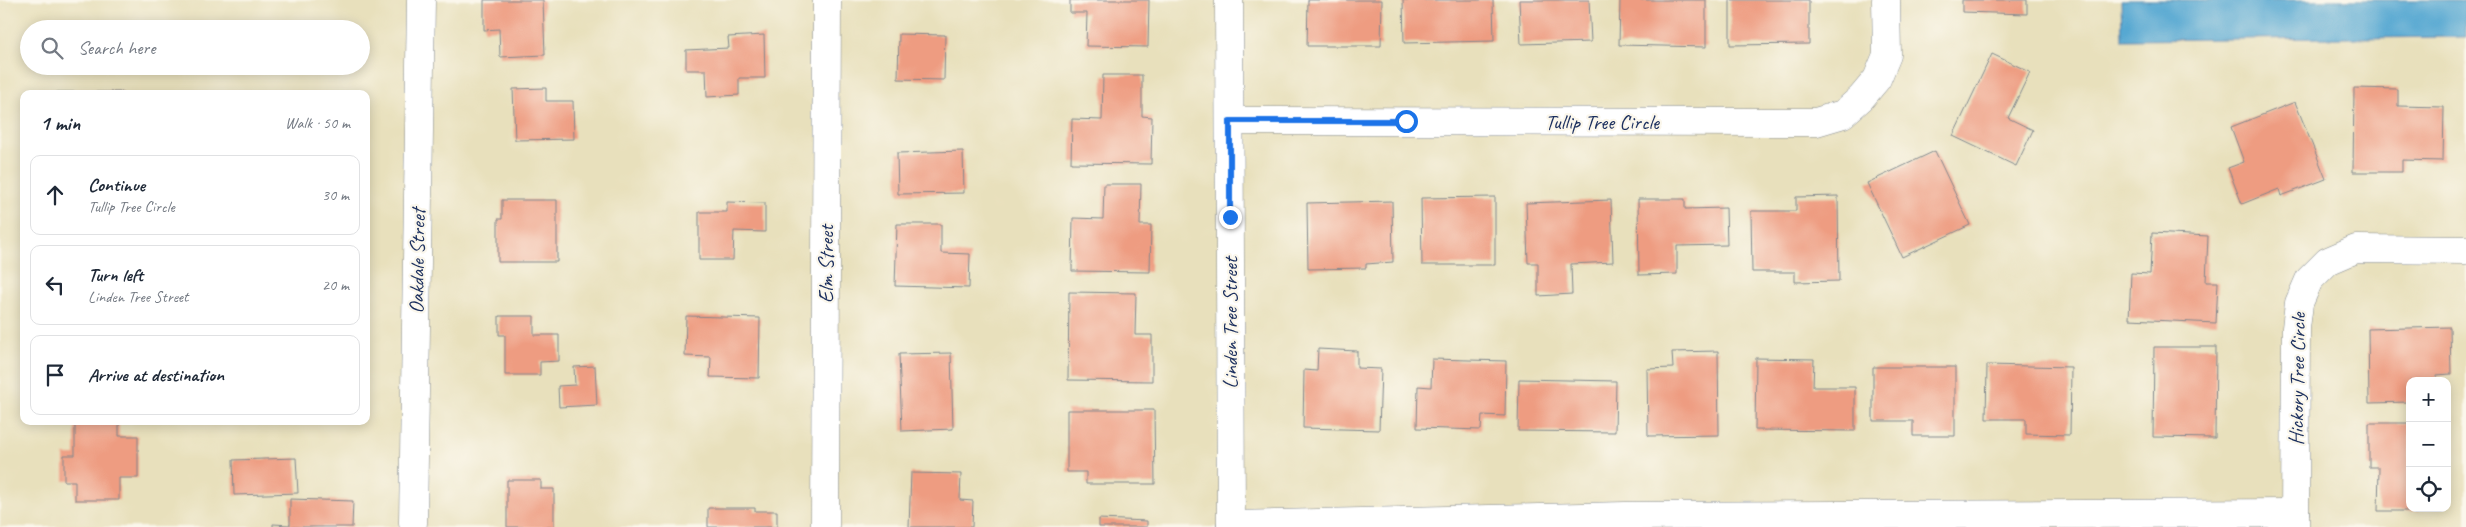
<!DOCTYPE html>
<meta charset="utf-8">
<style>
:root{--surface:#fff;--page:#f2f2f3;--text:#1f2937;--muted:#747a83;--line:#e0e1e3}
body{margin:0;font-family:Caveat,sans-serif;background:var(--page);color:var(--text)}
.controls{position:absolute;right:15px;bottom:15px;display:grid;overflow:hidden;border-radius:10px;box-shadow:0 2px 12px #0003}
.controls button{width:45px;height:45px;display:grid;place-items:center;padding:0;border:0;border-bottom:1px solid var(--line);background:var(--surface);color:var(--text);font:25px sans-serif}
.stop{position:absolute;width:15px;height:15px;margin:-11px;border:4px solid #1a73e8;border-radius:50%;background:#fff}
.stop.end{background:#1a73e8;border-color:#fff;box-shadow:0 1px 5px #0008}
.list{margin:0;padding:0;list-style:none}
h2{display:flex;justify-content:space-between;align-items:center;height:65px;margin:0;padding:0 20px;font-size:21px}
h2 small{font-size:16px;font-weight:400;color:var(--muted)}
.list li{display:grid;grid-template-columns:32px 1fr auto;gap:15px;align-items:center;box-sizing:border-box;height:80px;margin:0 10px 10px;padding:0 10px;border:1px solid var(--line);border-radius:10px}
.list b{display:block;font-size:19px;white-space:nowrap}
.list p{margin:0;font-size:16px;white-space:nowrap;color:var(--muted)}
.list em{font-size:16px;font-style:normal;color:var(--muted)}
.icon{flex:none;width:28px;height:28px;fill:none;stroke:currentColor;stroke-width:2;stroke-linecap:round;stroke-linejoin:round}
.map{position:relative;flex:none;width:2466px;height:527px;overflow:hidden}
.search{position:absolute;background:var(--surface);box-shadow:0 2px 12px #0003;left:20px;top:20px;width:350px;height:55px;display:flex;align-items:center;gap:12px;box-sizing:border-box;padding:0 18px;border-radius:28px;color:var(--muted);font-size:19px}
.panel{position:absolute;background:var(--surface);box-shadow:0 2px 12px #0003;left:20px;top:90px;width:350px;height:335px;border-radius:10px}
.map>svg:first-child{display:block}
.water{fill:#57a8d2;stroke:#396c98}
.building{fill:#ee9c81}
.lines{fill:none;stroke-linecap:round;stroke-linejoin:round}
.minor-casing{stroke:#82888d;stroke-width:29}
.minor{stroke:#fff;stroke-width:28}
.route{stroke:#1a73e8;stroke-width:6}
.labels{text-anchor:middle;stroke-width:4.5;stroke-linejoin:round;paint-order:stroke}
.street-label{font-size:21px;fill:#1b2f5e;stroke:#fbf7ec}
</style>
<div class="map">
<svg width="2466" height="527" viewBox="0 0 2466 527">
<rect width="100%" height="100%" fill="#fbf7ec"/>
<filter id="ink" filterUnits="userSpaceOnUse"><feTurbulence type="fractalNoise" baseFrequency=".02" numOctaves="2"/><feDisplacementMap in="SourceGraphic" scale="10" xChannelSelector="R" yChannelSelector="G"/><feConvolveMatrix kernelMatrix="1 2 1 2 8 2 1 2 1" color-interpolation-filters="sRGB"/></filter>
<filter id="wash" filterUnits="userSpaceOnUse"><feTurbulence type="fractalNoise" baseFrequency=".0096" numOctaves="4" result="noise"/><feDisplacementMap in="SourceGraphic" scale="20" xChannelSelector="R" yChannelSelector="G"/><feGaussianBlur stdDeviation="1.12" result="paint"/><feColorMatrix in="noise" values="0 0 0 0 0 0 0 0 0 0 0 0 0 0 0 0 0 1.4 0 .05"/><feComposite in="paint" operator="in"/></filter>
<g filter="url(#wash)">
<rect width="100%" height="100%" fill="#e8e0bc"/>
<polygon class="water" points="2121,0 2466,0 2466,37 2122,40"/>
<g id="blocks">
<g class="building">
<polygon points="484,0 543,0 545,55 500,57 499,29 484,30"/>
<polygon points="1070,0 1149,0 1148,47 1086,46 1087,13 1070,13"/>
<polygon points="1308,0 1382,0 1381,46 1307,46"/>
<polygon points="1403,0 1493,0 1494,41 1404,43"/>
<polygon points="1519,0 1589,0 1591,42 1521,44"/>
<polygon points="1620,0 1706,0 1706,47 1619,45"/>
<polygon points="1730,0 1809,0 1809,44 1730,45"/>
<polygon points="1962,0 2027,0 2027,14 1962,12"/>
<polygon points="899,34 945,35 944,80 898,79"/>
<polygon points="764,35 765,78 739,78 739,95 707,97 706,70 686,70 686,50 729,48 728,37"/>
<polygon points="1992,54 2030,72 2008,118 2033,130 2016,166 1953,136"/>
<polygon points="1103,75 1142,75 1142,116 1152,117 1151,164 1071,163 1072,119 1102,120"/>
<polygon points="546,88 546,101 573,101 574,139 515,140 513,89"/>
<polygon points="2354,88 2398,89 2398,106 2444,107 2443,161 2402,160 2402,172 2353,172"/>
<rect x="57" y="92" width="66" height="2"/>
<polygon points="2295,102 2326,179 2281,196 2279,189 2242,204 2228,168 2244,162 2231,127"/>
<polygon points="963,151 964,193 898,194 897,153"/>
<polygon points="1935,151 1970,225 1902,257 1867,183"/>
<polygon points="1104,184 1141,184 1140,225 1151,225 1150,272 1072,271 1073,218 1103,219"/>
<polygon points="1838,196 1839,281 1795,282 1795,272 1752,272 1751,211 1796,211 1796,197"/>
<polygon points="1495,197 1495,265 1422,265 1421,198"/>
<polygon points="1638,199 1685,199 1685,209 1726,208 1727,245 1677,246 1677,274 1639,275"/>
<polygon points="502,200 557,200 557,262 498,262 498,219 502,219"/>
<polygon points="1611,200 1613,262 1571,264 1572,294 1538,296 1538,263 1528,263 1526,203"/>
<polygon points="1392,201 1393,262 1366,264 1366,268 1308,269 1307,203"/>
<polygon points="727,202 765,203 765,232 734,231 733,260 699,260 699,212 727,212"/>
<polygon points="897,224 941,224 941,253 970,254 969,288 895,286"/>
<polygon points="2152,233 2208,236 2206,282 2218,282 2216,323 2129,319 2131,273 2150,274"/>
<polygon points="1069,292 1136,293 1135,335 1152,335 1152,381 1068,380"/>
<polygon points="499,316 534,316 534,335 559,335 559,361 540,362 540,375 505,375 505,335 499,335"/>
<polygon points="686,316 760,318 759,378 710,377 711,357 685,356"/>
<polygon points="2450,327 2451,374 2437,375 2437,381 2410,381 2410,402 2369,403 2368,329"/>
<polygon points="2154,347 2216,347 2215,438 2153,437"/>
<polygon points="1318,349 1357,351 1357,368 1381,369 1379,430 1303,428 1304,370 1317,371"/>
<polygon points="1718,351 1719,435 1648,436 1647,369 1673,368 1672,352"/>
<polygon points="951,353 953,429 902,431 899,354"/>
<polygon points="1756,358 1814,359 1813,387 1855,387 1855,431 1755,430"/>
<polygon points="1432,359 1506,361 1505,416 1482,415 1481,430 1417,428 1418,386 1431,387"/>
<polygon points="1987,365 2071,367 2070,435 2026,434 2026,419 1986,419"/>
<polygon points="595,366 597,405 559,407 558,386 575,385 574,367"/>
<polygon points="1873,367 1955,367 1955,436 1913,436 1913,421 1873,421"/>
<polygon points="1519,379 1616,381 1615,432 1518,431"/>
<polygon points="1067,410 1154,410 1155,484 1086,484 1086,472 1067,472"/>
<polygon points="75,421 119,421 119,436 138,436 138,478 119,478 119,500 75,500 75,481 64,481 64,455 75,455"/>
<polygon points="2369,423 2410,423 2410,508 2419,508 2419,511 2378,511 2379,467 2369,467"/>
<polygon points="296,458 298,493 234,495 233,460"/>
<polygon points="911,473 961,474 960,500 973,501 972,527 909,527"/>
<polygon points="507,480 541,480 541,489 554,489 554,527 507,527"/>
<polygon points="290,499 353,501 352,527 273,527 273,524 290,525"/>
<polygon points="708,508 755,508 755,511 777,511 777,527 708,527"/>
<polygon points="1099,519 1147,521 1147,527 1099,527"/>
</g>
</g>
</g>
<g filter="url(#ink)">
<use href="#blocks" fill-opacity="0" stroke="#82888d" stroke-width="1"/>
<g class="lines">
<defs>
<g id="minor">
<polyline points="1229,0 1231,527"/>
<polyline points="1230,121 1816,122 1843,114 1861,98 1877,79 1887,55 1886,0"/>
<polyline points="413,523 421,0"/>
<polyline points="1231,525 1625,516 2295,513"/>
<polyline points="825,527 827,0"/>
<polyline points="2295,527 2296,328 2299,303 2309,280 2328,261 2356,249 2466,250"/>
</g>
</defs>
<use href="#minor" class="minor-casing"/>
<use href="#minor" class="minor"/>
</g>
</g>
<g class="lines" filter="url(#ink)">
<polyline class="route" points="1230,217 1230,121 1406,121"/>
</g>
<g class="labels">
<g class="street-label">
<text x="1602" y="129">Tullip Tree Circle</text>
<text transform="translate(417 261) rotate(-89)" y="7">Oakdale Street</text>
<text transform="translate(826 264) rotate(-90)" y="7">Elm Street</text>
<text transform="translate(1230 323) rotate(-90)" y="7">Linden Tree Street</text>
<text transform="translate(2297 379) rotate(-89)" y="7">Hickory Tree Circle</text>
</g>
</g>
</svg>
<div class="controls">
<button>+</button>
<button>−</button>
<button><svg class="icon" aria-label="locate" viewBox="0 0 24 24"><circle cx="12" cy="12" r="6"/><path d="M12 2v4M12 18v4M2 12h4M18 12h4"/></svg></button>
</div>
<div class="stop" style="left:1406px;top:121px"></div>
<div class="stop end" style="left:1230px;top:217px"></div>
<div class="search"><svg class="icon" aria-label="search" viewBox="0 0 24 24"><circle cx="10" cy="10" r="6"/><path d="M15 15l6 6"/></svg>Search here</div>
<section class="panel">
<h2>1 min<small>Walk · 50 m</small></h2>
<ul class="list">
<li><svg class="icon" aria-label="ahead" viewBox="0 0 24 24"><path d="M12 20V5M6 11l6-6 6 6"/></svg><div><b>Continue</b><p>Tullip Tree Circle</p></div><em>30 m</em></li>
<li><svg class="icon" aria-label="left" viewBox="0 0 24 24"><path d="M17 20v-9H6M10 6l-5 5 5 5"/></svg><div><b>Turn left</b><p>Linden Tree Street</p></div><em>20 m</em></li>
<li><svg class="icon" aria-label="arrive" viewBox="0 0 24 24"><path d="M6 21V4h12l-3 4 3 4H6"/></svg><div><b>Arrive at destination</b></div></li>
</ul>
</section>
</div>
